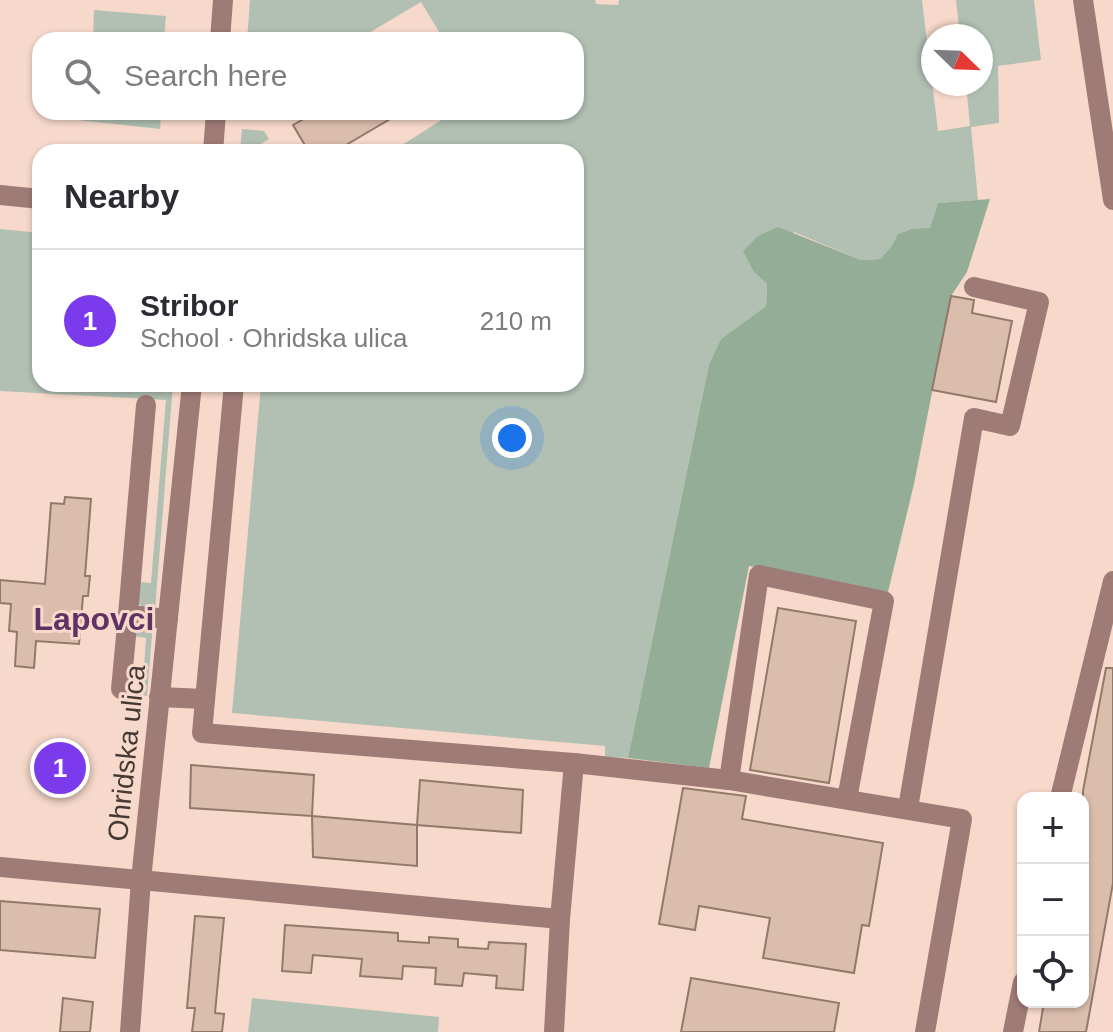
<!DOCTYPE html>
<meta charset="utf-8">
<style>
:root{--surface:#fff;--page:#f2f2f3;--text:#2b2b33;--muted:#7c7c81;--line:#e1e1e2;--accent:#7c3aed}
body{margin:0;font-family:Arial,sans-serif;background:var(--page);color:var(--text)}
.controls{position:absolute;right:24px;bottom:24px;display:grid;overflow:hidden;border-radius:16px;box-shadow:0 2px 6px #0004}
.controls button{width:72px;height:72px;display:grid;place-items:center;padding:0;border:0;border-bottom:2px solid var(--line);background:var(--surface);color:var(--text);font:40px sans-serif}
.compass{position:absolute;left:921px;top:24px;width:72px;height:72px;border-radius:50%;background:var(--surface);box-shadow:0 2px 6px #0004;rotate:113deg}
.you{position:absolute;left:512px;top:438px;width:28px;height:28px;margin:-20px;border:6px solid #fff;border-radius:50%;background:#1a73e8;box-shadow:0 0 0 12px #1a73e833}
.badge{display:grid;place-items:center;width:52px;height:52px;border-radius:50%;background:var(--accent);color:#fff;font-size:26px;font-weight:700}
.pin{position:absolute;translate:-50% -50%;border:4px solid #fff;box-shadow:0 2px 8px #0006}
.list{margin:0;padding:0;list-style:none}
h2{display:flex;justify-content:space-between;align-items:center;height:104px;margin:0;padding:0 32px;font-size:34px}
h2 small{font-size:26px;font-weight:400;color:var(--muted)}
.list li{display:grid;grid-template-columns:52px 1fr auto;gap:24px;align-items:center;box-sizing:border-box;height:144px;padding:0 32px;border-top:2px solid var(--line)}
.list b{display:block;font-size:30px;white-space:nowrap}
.list p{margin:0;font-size:26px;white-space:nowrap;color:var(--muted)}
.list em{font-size:26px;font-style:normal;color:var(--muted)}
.icon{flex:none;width:44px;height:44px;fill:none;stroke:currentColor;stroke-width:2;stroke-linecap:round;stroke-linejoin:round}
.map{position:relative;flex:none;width:1113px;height:1032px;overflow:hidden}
.search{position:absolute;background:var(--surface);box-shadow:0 2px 6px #0004;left:32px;top:32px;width:552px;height:88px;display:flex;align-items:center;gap:20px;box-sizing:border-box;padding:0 28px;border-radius:24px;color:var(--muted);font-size:30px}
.panel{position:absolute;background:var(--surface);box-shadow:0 2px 6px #0004;left:32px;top:144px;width:552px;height:248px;border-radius:24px}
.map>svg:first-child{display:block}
.green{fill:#b1c0b3}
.forest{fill:#94ad97}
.building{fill:#dbbdac;stroke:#92796a;stroke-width:2}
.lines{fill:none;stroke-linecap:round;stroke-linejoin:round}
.minor{stroke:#9f7b76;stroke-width:20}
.labels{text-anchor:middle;stroke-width:6;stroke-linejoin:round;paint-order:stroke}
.street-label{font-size:28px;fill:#453934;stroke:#f7d9cb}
.quarter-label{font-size:32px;font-weight:bold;fill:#613163;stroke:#f7d9cb}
</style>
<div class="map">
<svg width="1113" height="1032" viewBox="0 0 1113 1032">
<rect width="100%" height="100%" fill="#f7d9cb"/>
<g class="green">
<polygon points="250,0 595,0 596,4 618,5 619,0 922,0 938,131 970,126 966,84 981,84 981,36 960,36 956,0 1034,0 1041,60 998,66 999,123 971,127 978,200 938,203 930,229 911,229 898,234 891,247 880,259 861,260 794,232 754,272 767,284 766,306 721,339 709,364 628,758 605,757 605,746 232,713 261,384 576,384 576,152 391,152 454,112 576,112 576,40 444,40 421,2 357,40 247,40"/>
<polygon points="94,10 166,16 164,40 93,40"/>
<polygon points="51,112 161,112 160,129 50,117"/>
<polygon points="242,129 264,131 269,139 248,152 240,152"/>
<polygon points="0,229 40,233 40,384 173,384 155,610 143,608 137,602 139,582 151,583 166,400 0,391"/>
<polygon points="153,623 147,696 142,696 146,638 134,636 143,624"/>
<polygon points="252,998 439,1017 438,1032 248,1032"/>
</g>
<polygon class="forest" points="990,199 967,272 951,296 914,484 888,592 749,566 709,768 628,758 709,364 721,339 766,306 767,284 754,272 743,251 758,236 778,227 861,260 880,259 891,247 898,234 911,229 930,228 938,203"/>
<g class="building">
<polygon points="316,112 402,112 334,152 309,152 293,125"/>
<polygon points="951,296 974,300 972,313 1012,321 996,402 932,390"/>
<polygon points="65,497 91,499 85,576 90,576 88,596 83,596 79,644 36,641 34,668 15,666 17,632 9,631 11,604 0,603 0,580 45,584 51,503 64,504"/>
<polygon points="778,608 856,621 829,783 750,770"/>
<polygon points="1106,668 1113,668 1113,883 1086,1032 1039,1032 1044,1002 1083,1002 1083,791"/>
<polygon points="191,765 314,775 312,816 190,808"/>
<polygon points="420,780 523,790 521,833 417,825"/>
<polygon points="683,788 746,796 742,819 883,843 869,926 862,925 854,973 763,958 770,918 699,906 695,930 659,924"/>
<polygon points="312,816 417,825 417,866 313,857"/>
<polygon points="0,901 100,909 95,958 0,950"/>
<polygon points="195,916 224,918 215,1013 224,1014 222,1032 192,1032 195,1008 187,1008"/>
<polygon points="285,925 398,933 398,941 429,943 429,937 458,939 458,947 488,949 489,942 526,944 523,990 496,988 497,976 464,973 462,986 435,984 436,968 403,966 402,979 360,976 362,959 313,955 311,973 282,971"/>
<polygon points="691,978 839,1003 834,1032 681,1032"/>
<polygon points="63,998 93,1002 90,1032 60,1032"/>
</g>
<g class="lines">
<g class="minor">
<polyline points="1083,0 1113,200"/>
<polyline points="220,40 223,0"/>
<polyline points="213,152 216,112"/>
<polyline points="0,195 40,199"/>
<polyline points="234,384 202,733 574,763 729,780 962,819 925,1032"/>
<polyline points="146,405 128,615 168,619"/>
<polyline points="121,689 128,615"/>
<polyline points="159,697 205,699"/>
<polyline points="729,780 759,575 884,601 847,799"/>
<polyline points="1060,798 1113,581"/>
<polyline points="908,808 974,418 1010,426 1039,302 974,287"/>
<polyline points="0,867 560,919"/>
<polyline points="130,1032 141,880 192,384"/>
<polyline points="554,1032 560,919 574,763"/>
<polyline points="1013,1032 1023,982"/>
</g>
</g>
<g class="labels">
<g class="street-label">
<text transform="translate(126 753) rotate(-84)" y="10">Ohridska ulica</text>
</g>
<g class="quarter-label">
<text x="94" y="630">Lapovci</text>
</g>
</g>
</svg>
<div class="controls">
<button>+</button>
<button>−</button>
<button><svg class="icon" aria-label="locate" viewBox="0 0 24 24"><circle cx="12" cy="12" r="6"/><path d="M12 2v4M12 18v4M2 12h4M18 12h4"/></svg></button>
</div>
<svg class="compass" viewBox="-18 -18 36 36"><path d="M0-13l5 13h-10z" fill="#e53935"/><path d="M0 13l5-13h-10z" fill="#7c7c81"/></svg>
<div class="you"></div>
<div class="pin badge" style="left:60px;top:768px">1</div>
<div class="search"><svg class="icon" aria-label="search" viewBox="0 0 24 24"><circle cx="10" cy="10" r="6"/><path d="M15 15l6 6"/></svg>Search here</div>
<section class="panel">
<h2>Nearby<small></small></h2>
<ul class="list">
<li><span class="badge">1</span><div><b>Stribor</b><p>School · Ohridska ulica</p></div><em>210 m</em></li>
</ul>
</section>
</div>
